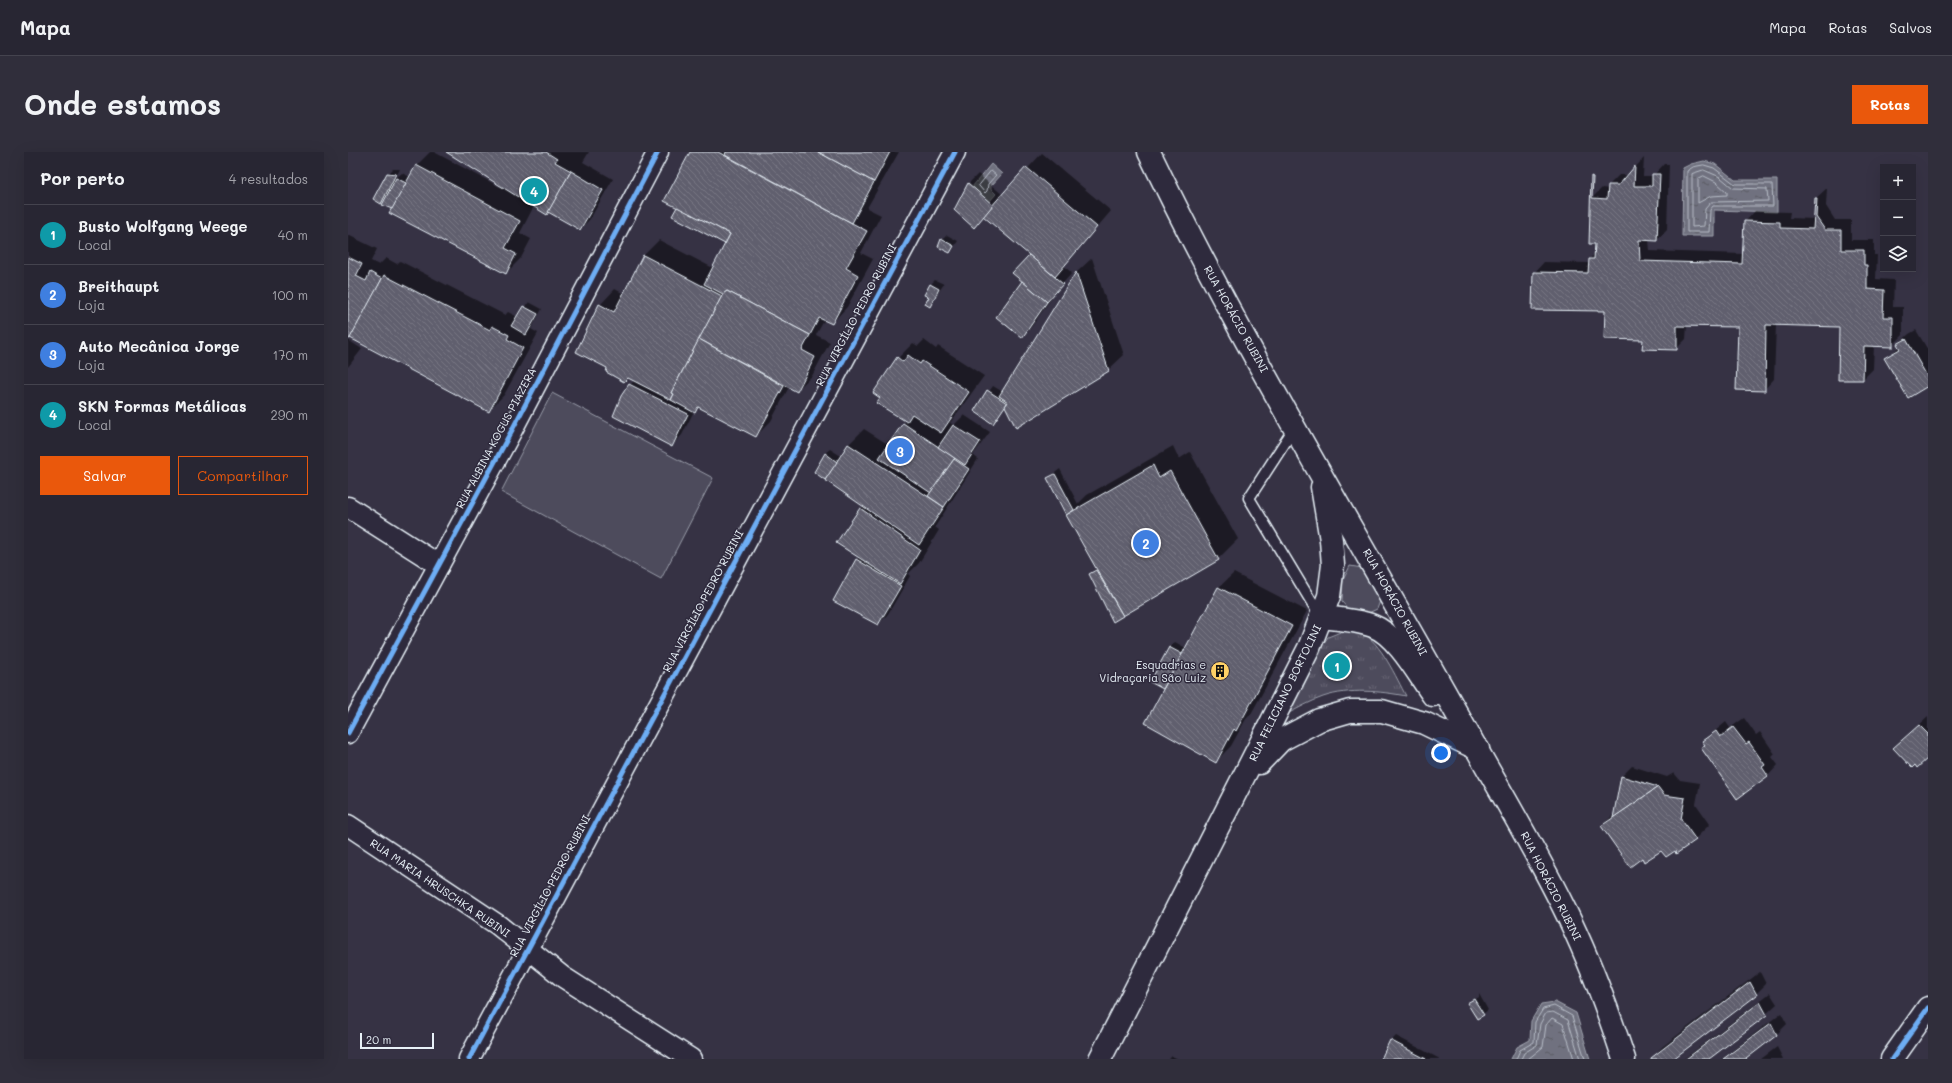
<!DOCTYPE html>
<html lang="pt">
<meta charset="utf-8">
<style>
:root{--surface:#282633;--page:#302e3b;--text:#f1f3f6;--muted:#a5a5ac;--line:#44434e;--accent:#ea580c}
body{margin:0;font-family:Mali,sans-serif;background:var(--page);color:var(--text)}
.controls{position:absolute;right:12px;top:12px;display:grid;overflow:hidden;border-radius:0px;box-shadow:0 4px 16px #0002}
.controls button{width:36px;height:36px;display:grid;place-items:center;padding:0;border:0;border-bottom:1px solid var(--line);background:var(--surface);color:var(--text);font:20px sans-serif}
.scale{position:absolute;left:12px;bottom:10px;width:74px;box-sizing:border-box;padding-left:4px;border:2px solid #e8f1f8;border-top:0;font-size:11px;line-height:14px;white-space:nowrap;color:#e8f1f8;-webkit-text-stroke:3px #2f2a3d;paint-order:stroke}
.you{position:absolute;left:1093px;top:601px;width:14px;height:14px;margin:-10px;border:3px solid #fff;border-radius:50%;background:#1a73e8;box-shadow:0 0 0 6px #1a73e833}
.badge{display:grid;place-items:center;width:26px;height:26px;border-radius:50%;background:var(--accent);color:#fff;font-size:13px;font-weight:700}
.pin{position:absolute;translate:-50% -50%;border:2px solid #fff;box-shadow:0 1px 4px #0006}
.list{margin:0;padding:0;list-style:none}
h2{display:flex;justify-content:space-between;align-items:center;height:52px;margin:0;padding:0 16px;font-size:17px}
h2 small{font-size:13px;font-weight:400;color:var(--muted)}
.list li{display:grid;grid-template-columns:26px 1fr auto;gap:12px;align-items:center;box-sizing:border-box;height:60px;padding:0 16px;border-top:1px solid var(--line)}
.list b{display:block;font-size:15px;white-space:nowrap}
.list p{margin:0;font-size:13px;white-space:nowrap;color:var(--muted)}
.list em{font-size:13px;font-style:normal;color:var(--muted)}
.actions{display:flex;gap:8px;padding:12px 16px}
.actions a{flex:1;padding:9px 0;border:1px solid var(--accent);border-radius:0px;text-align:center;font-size:14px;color:var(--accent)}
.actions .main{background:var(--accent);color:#fff}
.icon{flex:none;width:22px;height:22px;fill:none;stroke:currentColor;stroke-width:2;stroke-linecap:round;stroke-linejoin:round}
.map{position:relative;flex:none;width:1580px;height:907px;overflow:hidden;border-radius:0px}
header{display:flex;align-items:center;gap:24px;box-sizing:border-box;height:56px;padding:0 20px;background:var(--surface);border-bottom:1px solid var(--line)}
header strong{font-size:19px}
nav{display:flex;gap:22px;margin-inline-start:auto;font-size:14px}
.intro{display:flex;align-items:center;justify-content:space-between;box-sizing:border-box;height:96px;padding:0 24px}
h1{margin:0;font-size:28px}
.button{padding:10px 18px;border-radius:0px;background:var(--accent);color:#fff;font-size:14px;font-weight:700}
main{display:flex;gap:24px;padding:0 24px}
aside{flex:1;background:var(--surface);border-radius:0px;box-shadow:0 4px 16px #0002}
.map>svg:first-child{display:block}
.grass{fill:#4d4b5c;stroke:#9a9eaa}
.park{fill:url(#park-tufts);stroke:#9a9eaa}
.water{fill:url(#water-ripples);stroke:#a0a4af}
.shadow{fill:#0007}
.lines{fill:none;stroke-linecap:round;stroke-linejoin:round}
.shore{stroke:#b8bec8;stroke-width:1}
.building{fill:url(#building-back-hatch);stroke:#e8f1f8}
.lane-casing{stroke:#e8f1f8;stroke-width:13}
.street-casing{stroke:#e8f1f8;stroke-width:23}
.secondary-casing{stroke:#e8f1f8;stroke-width:25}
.primary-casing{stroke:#e8f1f8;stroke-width:25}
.lane{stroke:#2f2a3d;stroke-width:10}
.street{stroke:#2f2a3d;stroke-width:20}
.secondary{stroke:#2f2a3d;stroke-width:22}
.primary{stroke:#2f2a3d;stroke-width:22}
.cycleway-casing{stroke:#2f2a3d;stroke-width:8}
.cycleway{stroke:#6dadf4;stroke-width:5}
.labels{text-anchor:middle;stroke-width:3;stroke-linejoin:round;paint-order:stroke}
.street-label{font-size:11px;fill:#e8f1f8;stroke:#2f2a3d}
.poi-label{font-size:11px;fill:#e8f1f8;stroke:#2f2a3d;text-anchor:end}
</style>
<header>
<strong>Mapa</strong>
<nav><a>Mapa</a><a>Rotas</a><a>Salvos</a></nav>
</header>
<div class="intro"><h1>Onde estamos</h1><a class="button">Rotas</a></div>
<main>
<aside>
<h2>Por perto<small>4 resultados</small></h2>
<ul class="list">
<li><span class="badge" style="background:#0f9aa8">1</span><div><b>Busto Wolfgang Weege</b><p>Local</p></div><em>40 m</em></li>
<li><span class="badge" style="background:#3f7fe0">2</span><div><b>Breithaupt</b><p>Loja</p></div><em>100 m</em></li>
<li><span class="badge" style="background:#3f7fe0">3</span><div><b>Auto Mecânica Jorge</b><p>Loja</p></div><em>170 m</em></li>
<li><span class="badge" style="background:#0f9aa8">4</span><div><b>SKN Formas Metálicas</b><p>Local</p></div><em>290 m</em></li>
</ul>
<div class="actions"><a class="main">Salvar</a><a>Compartilhar</a></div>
</aside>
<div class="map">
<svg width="1580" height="907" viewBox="0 0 1580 907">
<defs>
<pattern id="park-tufts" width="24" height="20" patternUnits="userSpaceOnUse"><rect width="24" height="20" fill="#4d4b5c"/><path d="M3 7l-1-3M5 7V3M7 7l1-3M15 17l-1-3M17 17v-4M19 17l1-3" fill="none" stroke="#676574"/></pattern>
<pattern id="water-ripples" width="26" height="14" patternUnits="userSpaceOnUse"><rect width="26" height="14" fill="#70717f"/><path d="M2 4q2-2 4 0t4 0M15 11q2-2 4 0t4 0" fill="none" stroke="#5b5c64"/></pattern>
<pattern id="building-back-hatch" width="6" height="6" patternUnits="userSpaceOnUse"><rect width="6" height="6" fill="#605e6e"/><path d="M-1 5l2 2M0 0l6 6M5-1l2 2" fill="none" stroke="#777683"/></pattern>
</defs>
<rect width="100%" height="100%" fill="#363244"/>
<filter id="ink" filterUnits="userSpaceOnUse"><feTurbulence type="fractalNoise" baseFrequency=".025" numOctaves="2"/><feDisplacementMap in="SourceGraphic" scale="8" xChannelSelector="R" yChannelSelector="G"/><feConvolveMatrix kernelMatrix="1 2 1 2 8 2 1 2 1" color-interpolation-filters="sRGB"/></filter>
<g filter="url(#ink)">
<g class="grass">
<polygon points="204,241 365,326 313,427 153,340"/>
<polygon points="1002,414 1014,416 1034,444 1029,457 1016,463 1002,459 994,450 995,428"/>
</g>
<path class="park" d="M995,479C1001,479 1009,478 1014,481C1032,489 1049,527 1058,544C1032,539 1002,536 975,545C963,549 951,556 939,562L971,498L980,485Z"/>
<g class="water">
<polygon points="1356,9 1367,12 1387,28 1429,28 1429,60 1366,58 1366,84 1334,84 1335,16 1343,12"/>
<polygon points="643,12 654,22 643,34 643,37 648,42 641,50 624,35"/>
<polygon points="1207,850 1228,861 1242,907 1163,907 1169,895 1182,888 1183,869 1193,852"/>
</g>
<g class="shadow">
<polygon points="82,0 86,0 152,35 153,33 100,0 241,0 235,10 265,27 242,67 232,77 201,59 186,54 172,81 183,87 173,106 158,121 45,57 39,44 33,50 40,22 45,17 52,17 47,27 54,21 62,25 68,14"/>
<polygon points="343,0 551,0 519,56 533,63 513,101 525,107 499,155 484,171 477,167 468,183 482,190 464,224 448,239 441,235 423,269 408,284 351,255 346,259 334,283 323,294 282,233 286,229 252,153 267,137 276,142 296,103 311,88 365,116 381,87 330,55"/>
<polygon points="694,1 763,59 716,114 724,121 709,138 684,174 674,185 676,129 666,121 682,103 636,64 626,74 620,32 630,22 655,43"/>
<polygon points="1296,6 1295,24 1305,24 1316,12 1321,12 1319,78 1309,88 1301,87 1302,99 1396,102 1397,70 1407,59 1442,60 1441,66 1467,67 1468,46 1479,36 1478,54 1487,68 1503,68 1503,88 1526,88 1526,103 1529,103 1528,127 1546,128 1545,155 1555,155 1555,183 1544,194 1526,193 1525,217 1515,227 1492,174 1428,173 1426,227 1416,238 1391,174 1339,173 1338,187 1328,197 1296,187 1258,158 1186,121 1196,110 1242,111 1242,107 1247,101 1248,91 1243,47 1254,36 1261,37 1261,33 1271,23 1280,23"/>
<polygon points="0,83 29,97 23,109 31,113 38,106 49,112 52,109 157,163 160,160 170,165 181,150 194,157 183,177 190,181 156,243 141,258 0,185"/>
<polygon points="599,83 610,89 602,100 594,88"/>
<polygon points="744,106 776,203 760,218 657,254 649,265 627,259 645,234 655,240 729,120"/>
<polygon points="587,128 596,132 581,154 582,133"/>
<polygon points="1568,178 1580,198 1580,232 1538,207 1552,194 1550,192 1561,182"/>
<polygon points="0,188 14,197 0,215"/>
<polygon points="576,188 588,197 590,194 636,224 602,271 606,273 616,263 642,280 625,303 630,307 587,375 591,378 571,411 560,422 562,424 540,462 530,472 486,449 511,405 513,357 516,354 477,301 482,297 493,304 501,292 516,277 541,293 558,269 534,245 550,206 565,191 570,194"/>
<polygon points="825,294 831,307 842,300 890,387 870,407 766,469 742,422 749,416 700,326 712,317 730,352 739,343"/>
<polygon points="886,421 959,459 903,562 898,567 883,594 868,609 816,537 803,529 822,495 827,490 838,496 870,436"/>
<polygon points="1580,565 1580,604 1557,586"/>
<polygon points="1396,566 1408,583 1412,580 1427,602 1424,605 1430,613 1420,624 1390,645 1355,589 1378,570 1382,576"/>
<polygon points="1284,614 1319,625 1326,621 1332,628 1352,631 1348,652 1362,672 1347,687 1327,698 1313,697 1295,704 1254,674 1266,662 1274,624"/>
<polygon points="1412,820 1418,832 1408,842 1324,907 1304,907 1314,895"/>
<polygon points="1422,841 1429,852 1418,862 1360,907 1336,907"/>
<polygon points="1131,842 1140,858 1135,862 1120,851 1125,847 1125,849 1131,845"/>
<polygon points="1433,861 1439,872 1429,882 1397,907 1374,907"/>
<polygon points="1048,884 1092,907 1034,907 1043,889"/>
<polygon points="1429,895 1435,907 1413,907"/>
<polygon points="824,904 830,907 821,907"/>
</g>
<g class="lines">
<g class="shore">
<polygon points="1356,13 1366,16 1387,32 1424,32 1425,54 1365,54 1362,58 1361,80 1339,80 1339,19 1345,15"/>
<polygon points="1356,18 1372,25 1385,36 1419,37 1420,49 1363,50 1357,57 1356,74 1344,75 1344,22"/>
<polygon points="643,19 648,23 640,32 639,39 637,41 631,34"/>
<polygon points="1356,24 1368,30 1379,40 1379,43 1363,44 1350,51 1350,27"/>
<polyline points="1168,907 1172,898 1186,890 1187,870 1195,857 1206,854 1224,864 1237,907"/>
<polyline points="1173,907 1176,901 1189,893 1192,872 1198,861 1205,860 1220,868 1232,907"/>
<polyline points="1180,907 1195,895 1198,873 1204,866 1215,872 1226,907"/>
</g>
</g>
<g class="building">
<polygon points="98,0 198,0 209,7 207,10 223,19 199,63"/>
<polygon points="342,0 370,0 519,79 498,116 510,123 484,172 471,166 462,183 379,139 375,142 356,132 382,82 316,49"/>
<polygon points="378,0 470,0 526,30 504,71 377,3"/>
<polygon points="470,0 542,0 526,30"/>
<polygon points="68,13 172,69 157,96 168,102 158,122 41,61"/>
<polygon points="1287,14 1286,34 1304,34 1304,22 1312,22 1309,89 1291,88 1292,109 1394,112 1396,69 1432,70 1432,76 1465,77 1467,46 1469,46 1468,65 1477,78 1493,78 1493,98 1516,98 1516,113 1519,113 1519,137 1536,138 1535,165 1545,165 1545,195 1516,194 1515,228 1490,228 1491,175 1418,173 1417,239 1388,238 1390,175 1329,174 1329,198 1294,197 1295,188 1256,187 1257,159 1184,158 1185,120 1240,121 1241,107 1246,107 1247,92 1241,92 1243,24 1245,25 1244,46 1259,47 1260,33 1271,33"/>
<polygon points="678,15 749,75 707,125 635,64"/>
<polygon points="223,19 255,38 232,78 200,60"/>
<polygon points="39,21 48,22 33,52 25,47"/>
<polygon points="48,26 58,31 44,57 34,53"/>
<polygon points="620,31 645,53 626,76 606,58"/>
<polygon points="329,55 382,82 377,92 324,64"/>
<polygon points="593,87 606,94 602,101 590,95"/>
<polygon points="295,103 374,144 323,241 326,242 323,248 280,226 276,230 258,220 259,216 228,200 251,152 266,160"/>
<polygon points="681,103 715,132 699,150 664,121"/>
<polygon points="0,105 14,112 8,124 18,129 22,120 34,127 2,187 0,186"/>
<polygon points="728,120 761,219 668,276 657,254 660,250 651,244"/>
<polygon points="36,123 142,178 144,174 161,183 159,187 175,196 141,260 2,186"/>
<polygon points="674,129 699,150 674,186 648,165"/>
<polygon points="582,132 591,137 582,155 577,152 581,145 576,143"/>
<polygon points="379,139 462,183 454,198 467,205 449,240 351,187 375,142"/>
<polygon points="175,154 190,162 178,183 163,174"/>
<polygon points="351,187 436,234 408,285 350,255 347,261 323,248 326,242 323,241"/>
<polygon points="1558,187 1580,226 1580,234 1560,246 1536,206 1552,197 1549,192"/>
<polygon points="560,203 572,212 574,209 621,240 593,281 564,262 559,270 528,251 532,246 525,241 549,205 555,210"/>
<polygon points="281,232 340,262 324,295 265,264 273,244"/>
<polygon points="639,238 659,251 645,272 626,259"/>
<polygon points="555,271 607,306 583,341 531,306"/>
<polygon points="605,273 632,290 617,313 590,295"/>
<polygon points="500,292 596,355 571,393 477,328"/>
<polygon points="477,301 489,310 477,328 466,320"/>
<polygon points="606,307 621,317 596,355 580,344"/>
<polygon points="805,313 811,326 822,319 871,408 775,464 718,363"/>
<polygon points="707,322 726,358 718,363 699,326"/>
<polygon points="512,356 572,398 552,432 488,391"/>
<polygon points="508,407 553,434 530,473 485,449"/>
<polygon points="748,418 775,464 765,470 741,422"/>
<polygon points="870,435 944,474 888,579 886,577 868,611 797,571"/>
<polygon points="821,495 834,502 815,537 802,530"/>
<polygon points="1571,573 1580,582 1580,606 1569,616 1567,613 1564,616 1545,596"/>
<polygon points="1385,575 1398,592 1401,590 1417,613 1414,615 1420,624 1389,647 1353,596 1357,593 1354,589 1368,579 1372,585"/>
<polygon points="1273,624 1310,635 1265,666"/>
<polygon points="1310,635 1316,643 1337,646 1333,667 1348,688 1328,702 1327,699 1318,705 1313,699 1296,710 1294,706 1282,715 1253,674"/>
<polygon points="1402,830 1409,843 1325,907 1303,907 1303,906"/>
<polygon points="1126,847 1136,863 1129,867 1119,851"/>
<polygon points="1412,850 1419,863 1361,907 1338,907"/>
<polygon points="1423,871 1429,883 1398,907 1375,907"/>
<polygon points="1042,888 1078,907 1033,907"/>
</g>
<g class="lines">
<defs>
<polyline id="lane" points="947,275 901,346 972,464"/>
<g id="street">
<polyline points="0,355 91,413"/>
<polyline points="0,581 164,278 310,0"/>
<polyline points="0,673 150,773 215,825 343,907"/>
<polyline points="121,907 607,0"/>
</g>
<polyline id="secondary" points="1544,907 1580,856"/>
<g id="primary">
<path d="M801,0C894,194 1008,381 1113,569C1147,631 1184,691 1215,754C1240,804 1259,855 1276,907"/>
<path d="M973,465C990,467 1009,468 1025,474C1049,483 1070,522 1085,543"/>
<polyline points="911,611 933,588 971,568 1002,559 1034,559 1076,571 1130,597"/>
<polyline points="752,907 923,571 961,496 973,465 981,444 985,413 983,388 974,335"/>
</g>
</defs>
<use href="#lane" class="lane-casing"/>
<use href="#street" class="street-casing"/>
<use href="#secondary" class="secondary-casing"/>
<use href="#primary" class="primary-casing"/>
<use href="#lane" class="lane"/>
<use href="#street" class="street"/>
<use href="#secondary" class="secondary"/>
<use href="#primary" class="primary"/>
<defs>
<g id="cycleway">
<polyline points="0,581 164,278 310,0"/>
<polyline points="121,907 607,0"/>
<polyline points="1544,907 1580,856"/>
</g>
</defs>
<use href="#cycleway" class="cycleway-casing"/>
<use href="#cycleway" class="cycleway"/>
</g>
</g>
<defs>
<symbol id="building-disc" viewBox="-11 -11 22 22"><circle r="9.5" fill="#ffd166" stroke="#2f2a3d"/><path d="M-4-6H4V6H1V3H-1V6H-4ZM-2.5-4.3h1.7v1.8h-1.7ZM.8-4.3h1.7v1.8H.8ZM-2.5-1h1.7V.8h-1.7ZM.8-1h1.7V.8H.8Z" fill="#111"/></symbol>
</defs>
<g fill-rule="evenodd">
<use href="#building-disc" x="861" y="508" width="22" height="22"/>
</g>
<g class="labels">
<g class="street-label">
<text transform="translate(508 163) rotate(-62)" y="4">RUA VIRGÍLIO PEDRO RUBINI</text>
<text transform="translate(888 167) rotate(61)" y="4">RUA HORÁCIO RUBINI</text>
<text transform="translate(148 286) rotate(-62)" y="4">RUA ALBINA KOGUS PIAZERA</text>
<text transform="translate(355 449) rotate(-62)" y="4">RUA VIRGÍLIO PEDRO RUBINI</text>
<text transform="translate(1047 450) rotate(61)" y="4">RUA HORÁCIO RUBINI</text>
<text transform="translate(937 541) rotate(-64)" y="4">RUA FELICIANO BORTOLINI</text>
<text transform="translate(202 734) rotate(-62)" y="4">RUA VIRGÍLIO PEDRO RUBINI</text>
<text transform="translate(1203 734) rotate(63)" y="4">RUA HORÁCIO RUBINI</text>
<text transform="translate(92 736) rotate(34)" y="4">RUA MARIA HRUSCHKA RUBINI</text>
</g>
<g class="poi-label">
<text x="858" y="517">Esquadrias e<tspan x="858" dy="13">Vidraçaria São Luiz</tspan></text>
</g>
</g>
</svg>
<div class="controls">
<button>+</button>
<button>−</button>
<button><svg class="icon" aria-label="layers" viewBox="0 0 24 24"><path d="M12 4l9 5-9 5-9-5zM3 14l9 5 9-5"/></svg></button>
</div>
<div class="scale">20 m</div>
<div class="you"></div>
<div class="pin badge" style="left:989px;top:514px;background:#0f9aa8">1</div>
<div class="pin badge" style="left:798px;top:391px;background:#3f7fe0">2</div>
<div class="pin badge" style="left:552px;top:299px;background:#3f7fe0">3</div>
<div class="pin badge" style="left:186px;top:39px;background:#0f9aa8">4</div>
</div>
</main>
